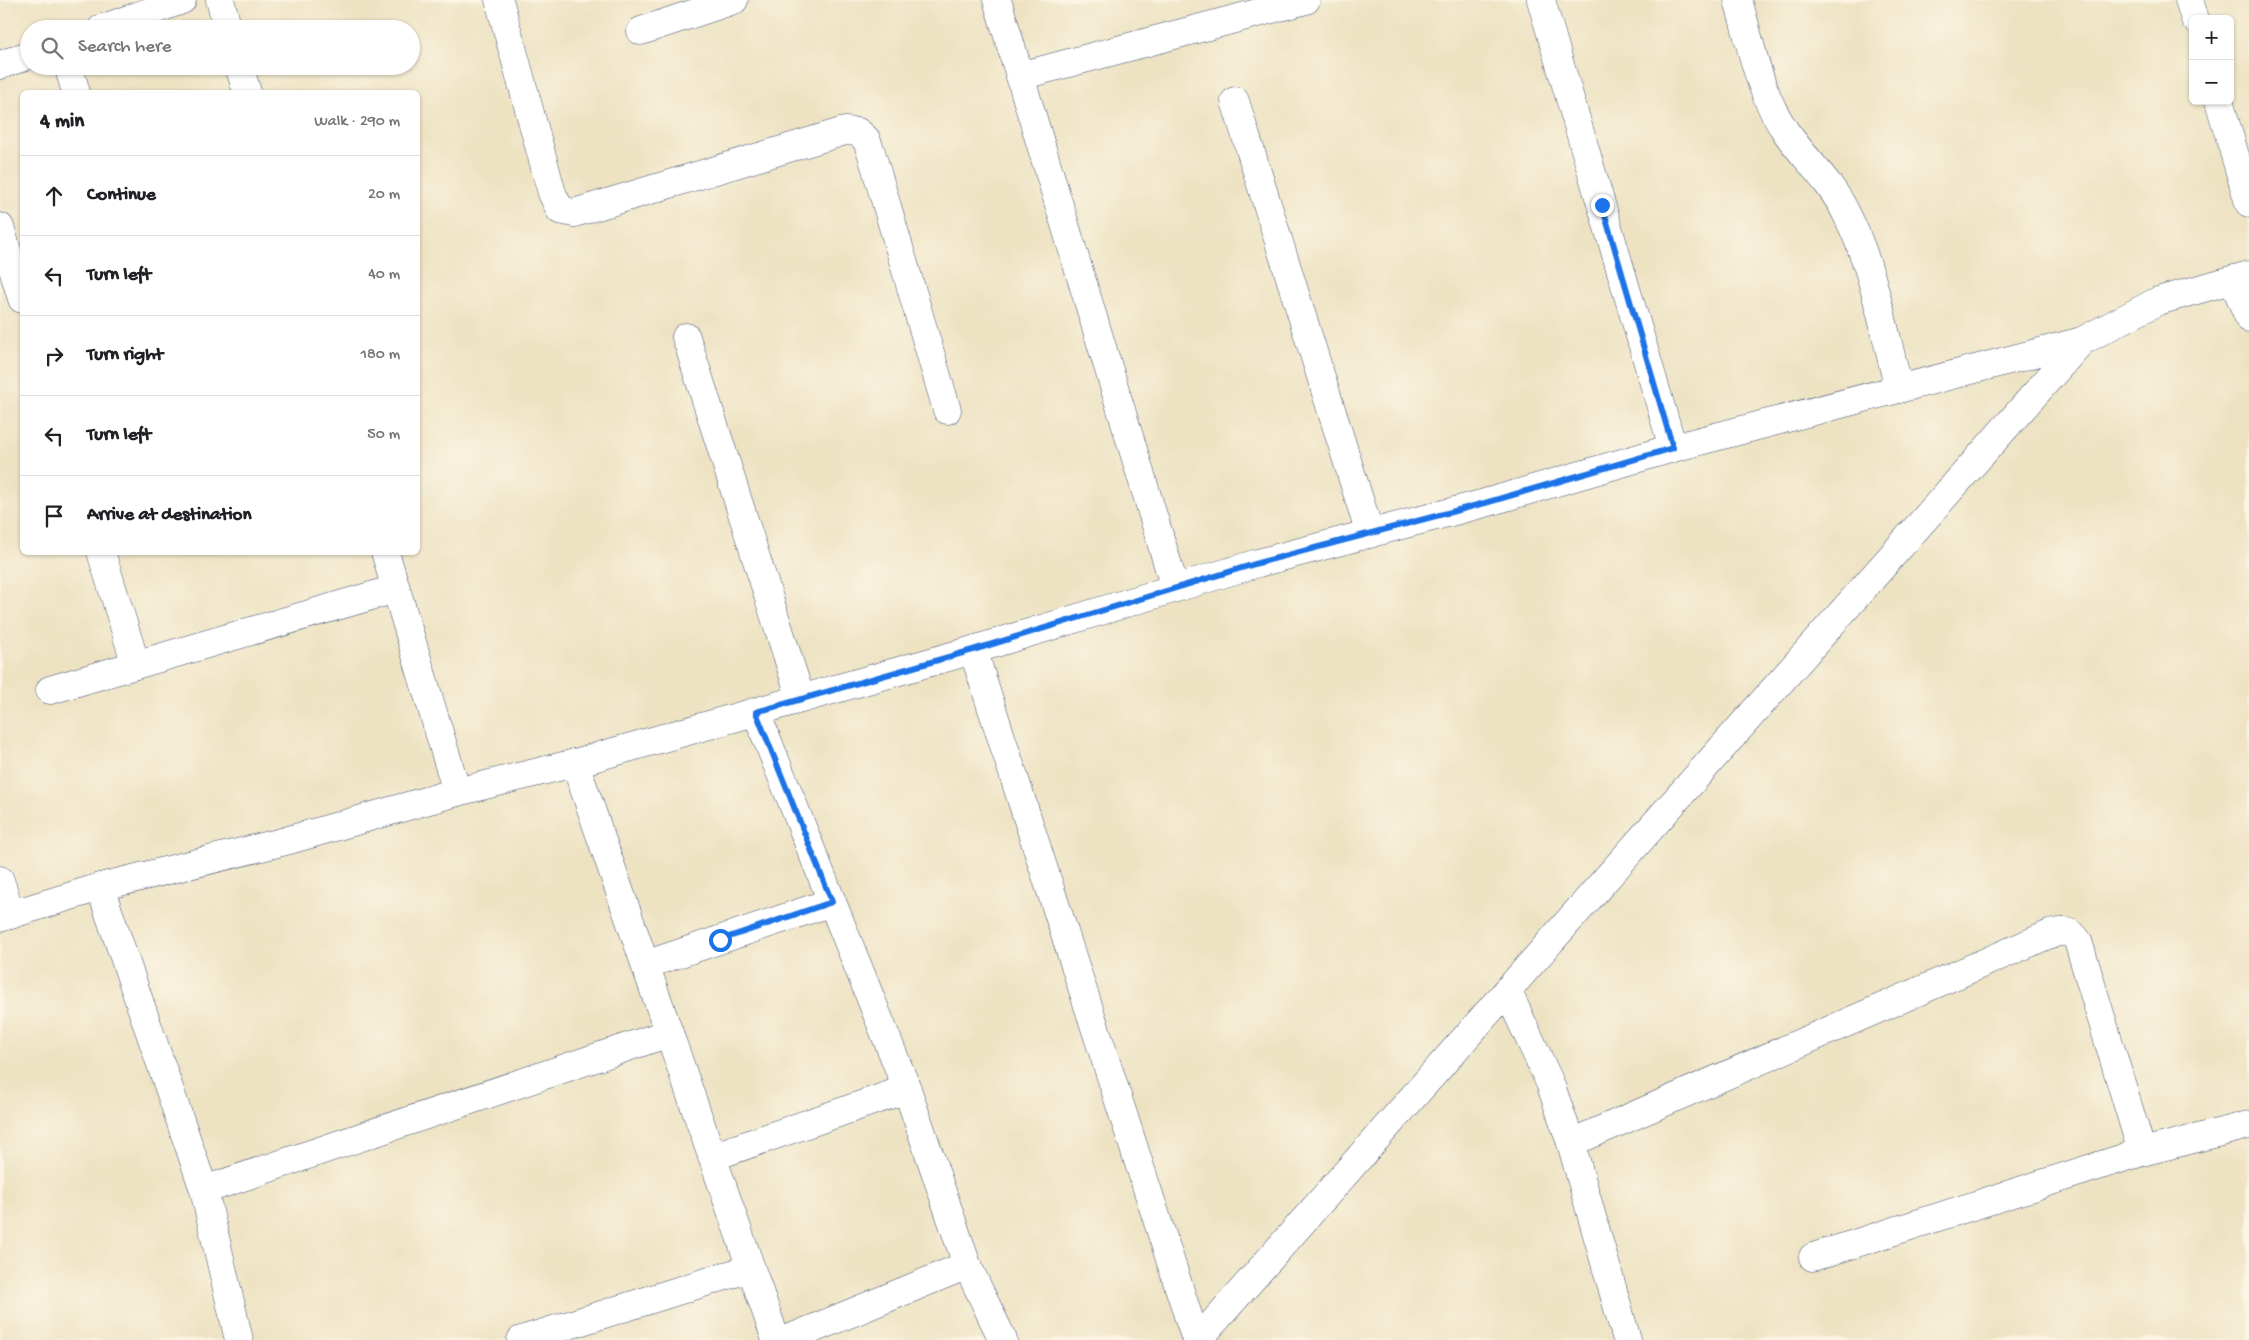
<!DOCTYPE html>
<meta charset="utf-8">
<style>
:root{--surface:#fff;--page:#f2f2f2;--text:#202124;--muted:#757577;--line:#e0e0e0}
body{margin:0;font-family:"Gochi Hand",sans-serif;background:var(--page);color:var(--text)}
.controls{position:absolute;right:15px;top:15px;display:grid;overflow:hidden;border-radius:8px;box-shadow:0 1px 4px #0004}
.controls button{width:45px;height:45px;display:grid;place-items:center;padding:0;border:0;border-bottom:1px solid var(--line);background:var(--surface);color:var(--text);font:25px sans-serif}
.stop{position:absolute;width:15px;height:15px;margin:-11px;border:4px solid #1a73e8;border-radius:50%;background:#fff}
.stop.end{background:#1a73e8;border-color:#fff;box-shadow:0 1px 5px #0008}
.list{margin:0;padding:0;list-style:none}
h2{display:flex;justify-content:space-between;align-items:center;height:65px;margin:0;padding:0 20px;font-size:21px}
h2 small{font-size:16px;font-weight:400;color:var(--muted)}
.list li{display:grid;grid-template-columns:32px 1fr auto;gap:15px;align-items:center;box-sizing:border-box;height:80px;padding:0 20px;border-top:1px solid var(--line)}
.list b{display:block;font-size:19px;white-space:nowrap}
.list em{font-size:16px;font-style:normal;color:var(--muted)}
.icon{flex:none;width:28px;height:28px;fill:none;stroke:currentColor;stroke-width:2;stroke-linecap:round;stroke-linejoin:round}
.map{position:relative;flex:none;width:2249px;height:1340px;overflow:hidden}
.search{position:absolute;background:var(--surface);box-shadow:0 1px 4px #0004;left:20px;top:20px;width:400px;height:55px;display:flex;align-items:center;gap:12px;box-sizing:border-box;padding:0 18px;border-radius:28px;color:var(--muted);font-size:19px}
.panel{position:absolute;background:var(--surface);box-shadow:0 1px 4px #0004;left:20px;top:90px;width:400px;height:465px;border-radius:8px}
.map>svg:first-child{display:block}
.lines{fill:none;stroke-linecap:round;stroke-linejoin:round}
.street-casing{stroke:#3a4a6d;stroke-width:29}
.secondary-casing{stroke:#3a4a6d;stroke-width:29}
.street{stroke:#fff;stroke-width:28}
.secondary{stroke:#fff;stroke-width:28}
.route{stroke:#1a73e8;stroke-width:6}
</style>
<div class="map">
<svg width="2249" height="1340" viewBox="0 0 2249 1340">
<rect width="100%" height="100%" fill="#fcf5e5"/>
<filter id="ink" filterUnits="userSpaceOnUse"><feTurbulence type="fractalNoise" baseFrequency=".02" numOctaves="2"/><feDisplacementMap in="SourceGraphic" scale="10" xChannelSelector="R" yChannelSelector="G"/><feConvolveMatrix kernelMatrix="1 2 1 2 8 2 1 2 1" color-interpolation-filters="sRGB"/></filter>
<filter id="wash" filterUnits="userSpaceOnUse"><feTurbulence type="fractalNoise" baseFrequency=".0096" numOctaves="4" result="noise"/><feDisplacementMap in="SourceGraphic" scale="20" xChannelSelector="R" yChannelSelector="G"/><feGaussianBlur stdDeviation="1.12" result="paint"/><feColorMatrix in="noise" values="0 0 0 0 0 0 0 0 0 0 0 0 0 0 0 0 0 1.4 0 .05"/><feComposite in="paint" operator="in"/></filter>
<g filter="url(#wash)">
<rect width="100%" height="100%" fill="#ede3c3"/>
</g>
<g filter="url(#ink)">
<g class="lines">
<defs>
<g id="street">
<polyline points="220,0 228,29"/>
<polyline points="499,0 552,193 560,210 574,213 845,131 858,132 866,139 871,152 947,410"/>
<polyline points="997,0 1175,588"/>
<polyline points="1541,0 1673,448"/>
<path d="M1738,0C1751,44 1759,94 1786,132C1805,159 1830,181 1845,211C1873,264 1884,331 1899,389"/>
<polyline points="2189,0 2195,19"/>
<polyline points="101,29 182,0"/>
<polyline points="641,31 734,0"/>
<polyline points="0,65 29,55"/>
<polyline points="68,66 76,92"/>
<polyline points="239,66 247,92"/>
<polyline points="1020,76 1306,0"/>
<polyline points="1235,101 1370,534"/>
<polyline points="2219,101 2249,203"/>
<polyline points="0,227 22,299"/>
<polyline points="2233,280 2249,318"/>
<polyline points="686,337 801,699"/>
<polyline points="101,552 136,665"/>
<polyline points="385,552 457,792"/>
<polyline points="973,650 1196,1340"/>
<polyline points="50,690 395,589"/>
<polyline points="756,712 907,1089 967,1265 1003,1340"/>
<polyline points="575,763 776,1340"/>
<polyline points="0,880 11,915"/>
<polyline points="0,918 100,887"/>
<polyline points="645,965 832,902"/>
<polyline points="1507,990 1550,1083 1571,1143 1627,1340"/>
<path d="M1571,1143L2050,934C2063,931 2070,929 2078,941L2142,1152"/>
<polyline points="712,1157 907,1089"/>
<polyline points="204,1190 669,1033"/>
<polyline points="1813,1257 2142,1152 2249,1125"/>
<polyline points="239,1340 204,1190 100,887 282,842 457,792 575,763 973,650 1258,563 1485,503 1673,448 2082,341"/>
<polyline points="521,1340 751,1268"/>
<polyline points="786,1340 967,1265"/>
</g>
<polyline id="secondary" points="1198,1340 2082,341 2158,301 2249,275"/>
</defs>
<use href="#street" class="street-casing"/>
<use href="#secondary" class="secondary-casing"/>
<use href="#street" class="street"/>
<use href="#secondary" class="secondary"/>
</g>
</g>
<g class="lines" filter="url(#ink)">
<polyline class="route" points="720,940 832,902 756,712 973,650 1258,563 1485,503 1673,448 1602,205"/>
</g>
</svg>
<div class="controls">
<button>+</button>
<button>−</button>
</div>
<div class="stop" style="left:720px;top:940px"></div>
<div class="stop end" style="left:1602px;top:205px"></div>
<div class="search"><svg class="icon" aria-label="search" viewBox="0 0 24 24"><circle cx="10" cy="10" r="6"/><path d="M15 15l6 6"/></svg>Search here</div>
<section class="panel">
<h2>4 min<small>Walk · 290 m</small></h2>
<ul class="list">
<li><svg class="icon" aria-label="ahead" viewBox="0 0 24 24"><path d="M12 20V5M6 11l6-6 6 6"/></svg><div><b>Continue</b></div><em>20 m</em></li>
<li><svg class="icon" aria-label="left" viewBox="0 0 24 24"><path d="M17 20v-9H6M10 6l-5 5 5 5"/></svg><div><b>Turn left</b></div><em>40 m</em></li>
<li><svg class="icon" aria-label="right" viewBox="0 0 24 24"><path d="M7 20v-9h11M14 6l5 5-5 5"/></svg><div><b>Turn right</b></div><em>180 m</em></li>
<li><svg class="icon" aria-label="left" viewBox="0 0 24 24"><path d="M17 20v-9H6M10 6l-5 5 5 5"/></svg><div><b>Turn left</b></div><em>50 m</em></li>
<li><svg class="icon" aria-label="arrive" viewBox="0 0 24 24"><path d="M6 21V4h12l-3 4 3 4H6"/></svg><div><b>Arrive at destination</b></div></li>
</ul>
</section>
</div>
